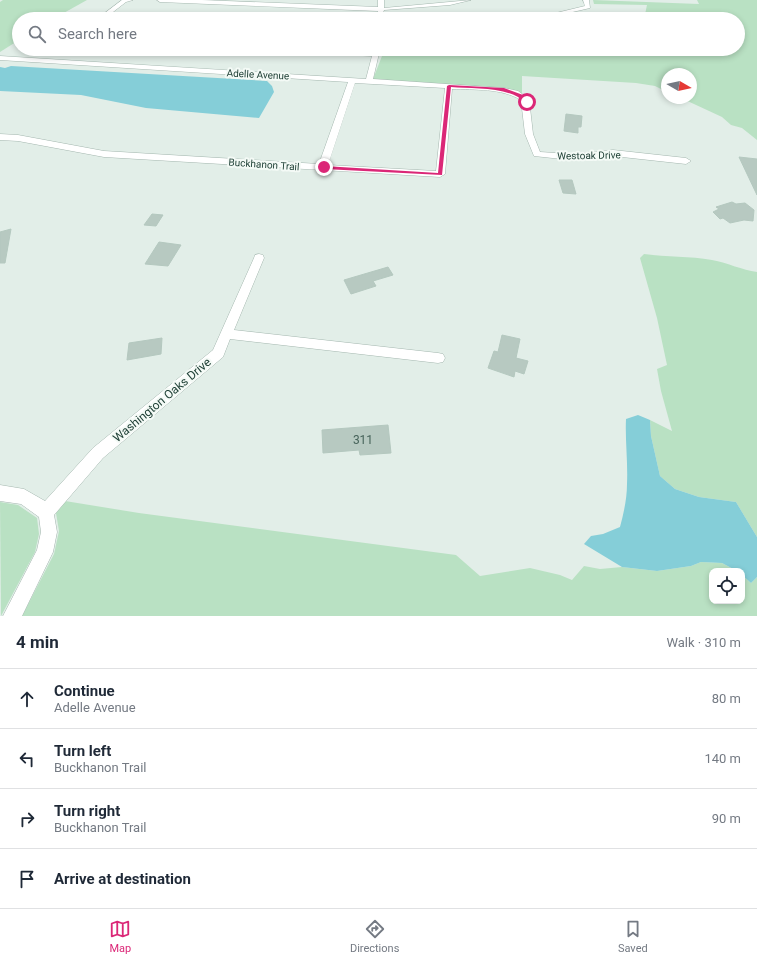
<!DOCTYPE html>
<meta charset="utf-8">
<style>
:root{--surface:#fff;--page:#f6f6f7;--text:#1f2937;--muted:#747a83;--line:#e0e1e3;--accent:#db2777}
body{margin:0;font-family:Roboto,sans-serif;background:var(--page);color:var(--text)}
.controls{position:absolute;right:12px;bottom:12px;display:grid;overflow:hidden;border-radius:8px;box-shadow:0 2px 6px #0003}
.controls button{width:36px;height:36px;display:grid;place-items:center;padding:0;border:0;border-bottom:1px solid var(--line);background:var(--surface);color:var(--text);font:20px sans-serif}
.compass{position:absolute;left:661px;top:68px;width:36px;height:36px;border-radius:50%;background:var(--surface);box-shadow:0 2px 6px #0003;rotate:99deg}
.stop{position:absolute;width:12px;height:12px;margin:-9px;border:3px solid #db2777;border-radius:50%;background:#fff}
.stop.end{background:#db2777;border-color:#fff;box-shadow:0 1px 4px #0008}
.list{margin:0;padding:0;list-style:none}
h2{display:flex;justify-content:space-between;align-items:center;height:52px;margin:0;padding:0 16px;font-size:17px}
h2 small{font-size:13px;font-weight:400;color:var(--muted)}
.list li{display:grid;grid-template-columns:26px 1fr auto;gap:12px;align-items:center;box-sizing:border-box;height:60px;padding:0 16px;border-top:1px solid var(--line)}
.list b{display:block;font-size:15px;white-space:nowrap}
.list p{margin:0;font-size:13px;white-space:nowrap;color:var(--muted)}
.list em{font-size:13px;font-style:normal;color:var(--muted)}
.icon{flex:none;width:22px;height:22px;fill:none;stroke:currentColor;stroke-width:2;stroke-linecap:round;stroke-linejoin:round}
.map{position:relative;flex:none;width:757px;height:616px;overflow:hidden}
.search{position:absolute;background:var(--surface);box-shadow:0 2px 6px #0003;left:12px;right:12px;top:12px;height:44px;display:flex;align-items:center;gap:10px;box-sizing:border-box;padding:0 14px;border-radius:22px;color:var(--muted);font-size:15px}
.sheet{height:292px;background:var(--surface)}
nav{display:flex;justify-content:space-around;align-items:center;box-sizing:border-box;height:56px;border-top:1px solid var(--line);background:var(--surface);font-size:11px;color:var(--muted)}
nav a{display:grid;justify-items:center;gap:2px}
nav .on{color:var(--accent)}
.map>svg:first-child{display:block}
.green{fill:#b9e1c3}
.water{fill:#85ced8}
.building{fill:#b7c9c1;stroke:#b4c8bf}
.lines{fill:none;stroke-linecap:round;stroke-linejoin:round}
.minor-casing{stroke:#a4b7af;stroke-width:1}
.minor{fill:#fff;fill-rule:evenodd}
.route{fill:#db2777}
.labels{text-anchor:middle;stroke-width:4;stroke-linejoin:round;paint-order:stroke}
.far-street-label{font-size:10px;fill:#204137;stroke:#f4faf6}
.street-label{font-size:12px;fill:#204137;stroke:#f4faf6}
.near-number-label{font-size:12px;fill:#46635a}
</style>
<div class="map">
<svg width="757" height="616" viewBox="0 0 757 616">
<rect width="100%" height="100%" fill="#e2eee8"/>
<g class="green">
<polygon points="3,0 87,0 53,19 19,19 19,40 0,52 0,2"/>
<polygon points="593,0 699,4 697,0 757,0 757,140 742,128 731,125 722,117 681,98 691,98 691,74 667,74 667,92 655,86 636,83 522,76 522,94 504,88 373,79 382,56 418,54 482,54 509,49 738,49 738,19 644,19 647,5 594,4"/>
<polygon points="146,14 266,19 139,19"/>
<path d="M644,254C667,257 690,256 712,260C728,263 742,270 757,272V537L736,502L699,497L675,489L660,476L651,436L650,420L672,431L661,391L657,369L667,365L657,318L640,258Z"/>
<polygon points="65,501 139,513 456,555 480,576 530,568 560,575 572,580 584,566 600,569 622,567 657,571 691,566 701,562 722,563 737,571 712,571 712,601 742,601 742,575 751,583 757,577 757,616 22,616 54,554 59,531 56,513"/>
<polygon points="0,502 18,505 37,518 39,534 35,552 1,616"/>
</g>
<g class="water">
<polygon points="11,66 267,81 272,86 274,92 259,118 146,108 81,95 0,91 0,67 5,68"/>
<path d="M638,415L650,420L651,436L660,476L675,489L699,497L736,502L757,537V577L751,583L742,575V571H737L722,563L701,562L691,566L657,571L622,567L584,544L591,536L603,534L620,527C624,512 627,498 627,484C628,462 625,440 626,419Z"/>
</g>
<g class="building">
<polygon points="566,114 582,116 581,127 578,127 578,133 564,131"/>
<polygon points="739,157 757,159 757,195"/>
<polygon points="559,180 572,180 576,194 563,193"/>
<polygon points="732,202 736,204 745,203 754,210 753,221 744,220 730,223 723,218 720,219 713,212 719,209 716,207"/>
<polygon points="152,214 163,215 156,226 144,225"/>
<polygon points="11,229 5,263 0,263 0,232"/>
<polygon points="159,242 181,245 168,266 145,264"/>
<polygon points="388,267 393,275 373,281 376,286 351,294 344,280"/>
<polygon points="502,335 520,339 516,358 528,361 524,374 515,371 514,377 488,368 494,351 498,352"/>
<polygon points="162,338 161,354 127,360 129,343"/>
<polygon points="388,425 391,453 360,455 359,450 323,453 322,430"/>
</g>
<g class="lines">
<defs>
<g id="minor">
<polygon points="122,0 133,0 126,2 104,19 97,19"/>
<polygon points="157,0 202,0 378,7 378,0 384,0 384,8 471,0 450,5 384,10 381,19 375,19 378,11 160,2"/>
<polygon points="583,0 589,0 590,8 542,19 531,19 585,6"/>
<path d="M278,49H317L373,53L374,49H380L373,79L504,88L518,91L529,99L533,134L540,152L571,154L613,150L686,158L691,161L686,164L613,156L571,160L534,156L525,134L521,100C501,88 475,90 452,89L445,174L440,177L104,157L18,141L0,140V134L18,135L104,151L319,164L348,82L0,60V56L366,79L372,56L281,51ZM355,83L445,88L436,171L328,165Z"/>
<polygon points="259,254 263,255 264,258 234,330 438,353 443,354 445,358 443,362 438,363 230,339 223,357 103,458 54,515 57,532 53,552 22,616 3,616 37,550 41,532 39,517 21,504 0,501 0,485 24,489 45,501 93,448 213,350 254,258 255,255"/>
</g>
</defs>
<use href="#minor" class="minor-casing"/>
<use href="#minor" class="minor"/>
</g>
<path class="route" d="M449,85L504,88L523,95L529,102L525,103C511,86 472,89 451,87L442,175L324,169L321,167L324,166L438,173L447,86Z"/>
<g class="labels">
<g class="far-street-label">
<text transform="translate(258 74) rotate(3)" y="4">Adelle Avenue</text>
<text transform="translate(589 155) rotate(-1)" y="4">Westoak Drive</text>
<text transform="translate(264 164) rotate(4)" y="4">Buckhanon Trail</text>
</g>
<g class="street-label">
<text transform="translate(162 400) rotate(-40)" y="4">Washington Oaks Drive</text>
</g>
<g class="near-number-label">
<text x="363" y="444">311</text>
</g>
</g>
</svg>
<div class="controls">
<button><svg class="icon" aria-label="locate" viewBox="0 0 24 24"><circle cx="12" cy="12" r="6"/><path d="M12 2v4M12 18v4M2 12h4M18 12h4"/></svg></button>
</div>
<svg class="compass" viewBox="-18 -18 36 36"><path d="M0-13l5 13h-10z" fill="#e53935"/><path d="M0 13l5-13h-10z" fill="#747a83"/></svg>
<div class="stop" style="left:527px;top:102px"></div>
<div class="stop end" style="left:324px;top:167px"></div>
<div class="search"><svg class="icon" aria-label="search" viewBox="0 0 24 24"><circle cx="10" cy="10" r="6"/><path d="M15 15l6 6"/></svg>Search here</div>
</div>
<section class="sheet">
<h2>4 min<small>Walk · 310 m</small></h2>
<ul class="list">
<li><svg class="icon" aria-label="ahead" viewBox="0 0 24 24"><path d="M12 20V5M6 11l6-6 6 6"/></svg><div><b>Continue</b><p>Adelle Avenue</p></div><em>80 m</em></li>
<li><svg class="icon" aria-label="left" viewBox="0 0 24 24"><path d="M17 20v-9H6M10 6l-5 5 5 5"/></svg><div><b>Turn left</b><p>Buckhanon Trail</p></div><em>140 m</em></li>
<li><svg class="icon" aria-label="right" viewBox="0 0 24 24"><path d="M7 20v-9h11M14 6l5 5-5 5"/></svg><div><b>Turn right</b><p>Buckhanon Trail</p></div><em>90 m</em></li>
<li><svg class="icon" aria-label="arrive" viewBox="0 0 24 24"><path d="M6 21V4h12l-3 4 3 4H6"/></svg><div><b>Arrive at destination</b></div></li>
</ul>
</section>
<nav>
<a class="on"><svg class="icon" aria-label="map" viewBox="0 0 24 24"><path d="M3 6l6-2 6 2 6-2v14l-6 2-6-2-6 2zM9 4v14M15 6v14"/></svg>Map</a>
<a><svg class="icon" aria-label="directions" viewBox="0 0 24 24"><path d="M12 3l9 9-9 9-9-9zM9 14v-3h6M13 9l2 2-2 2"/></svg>Directions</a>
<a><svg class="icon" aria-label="saved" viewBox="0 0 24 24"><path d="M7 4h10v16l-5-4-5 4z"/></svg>Saved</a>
</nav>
